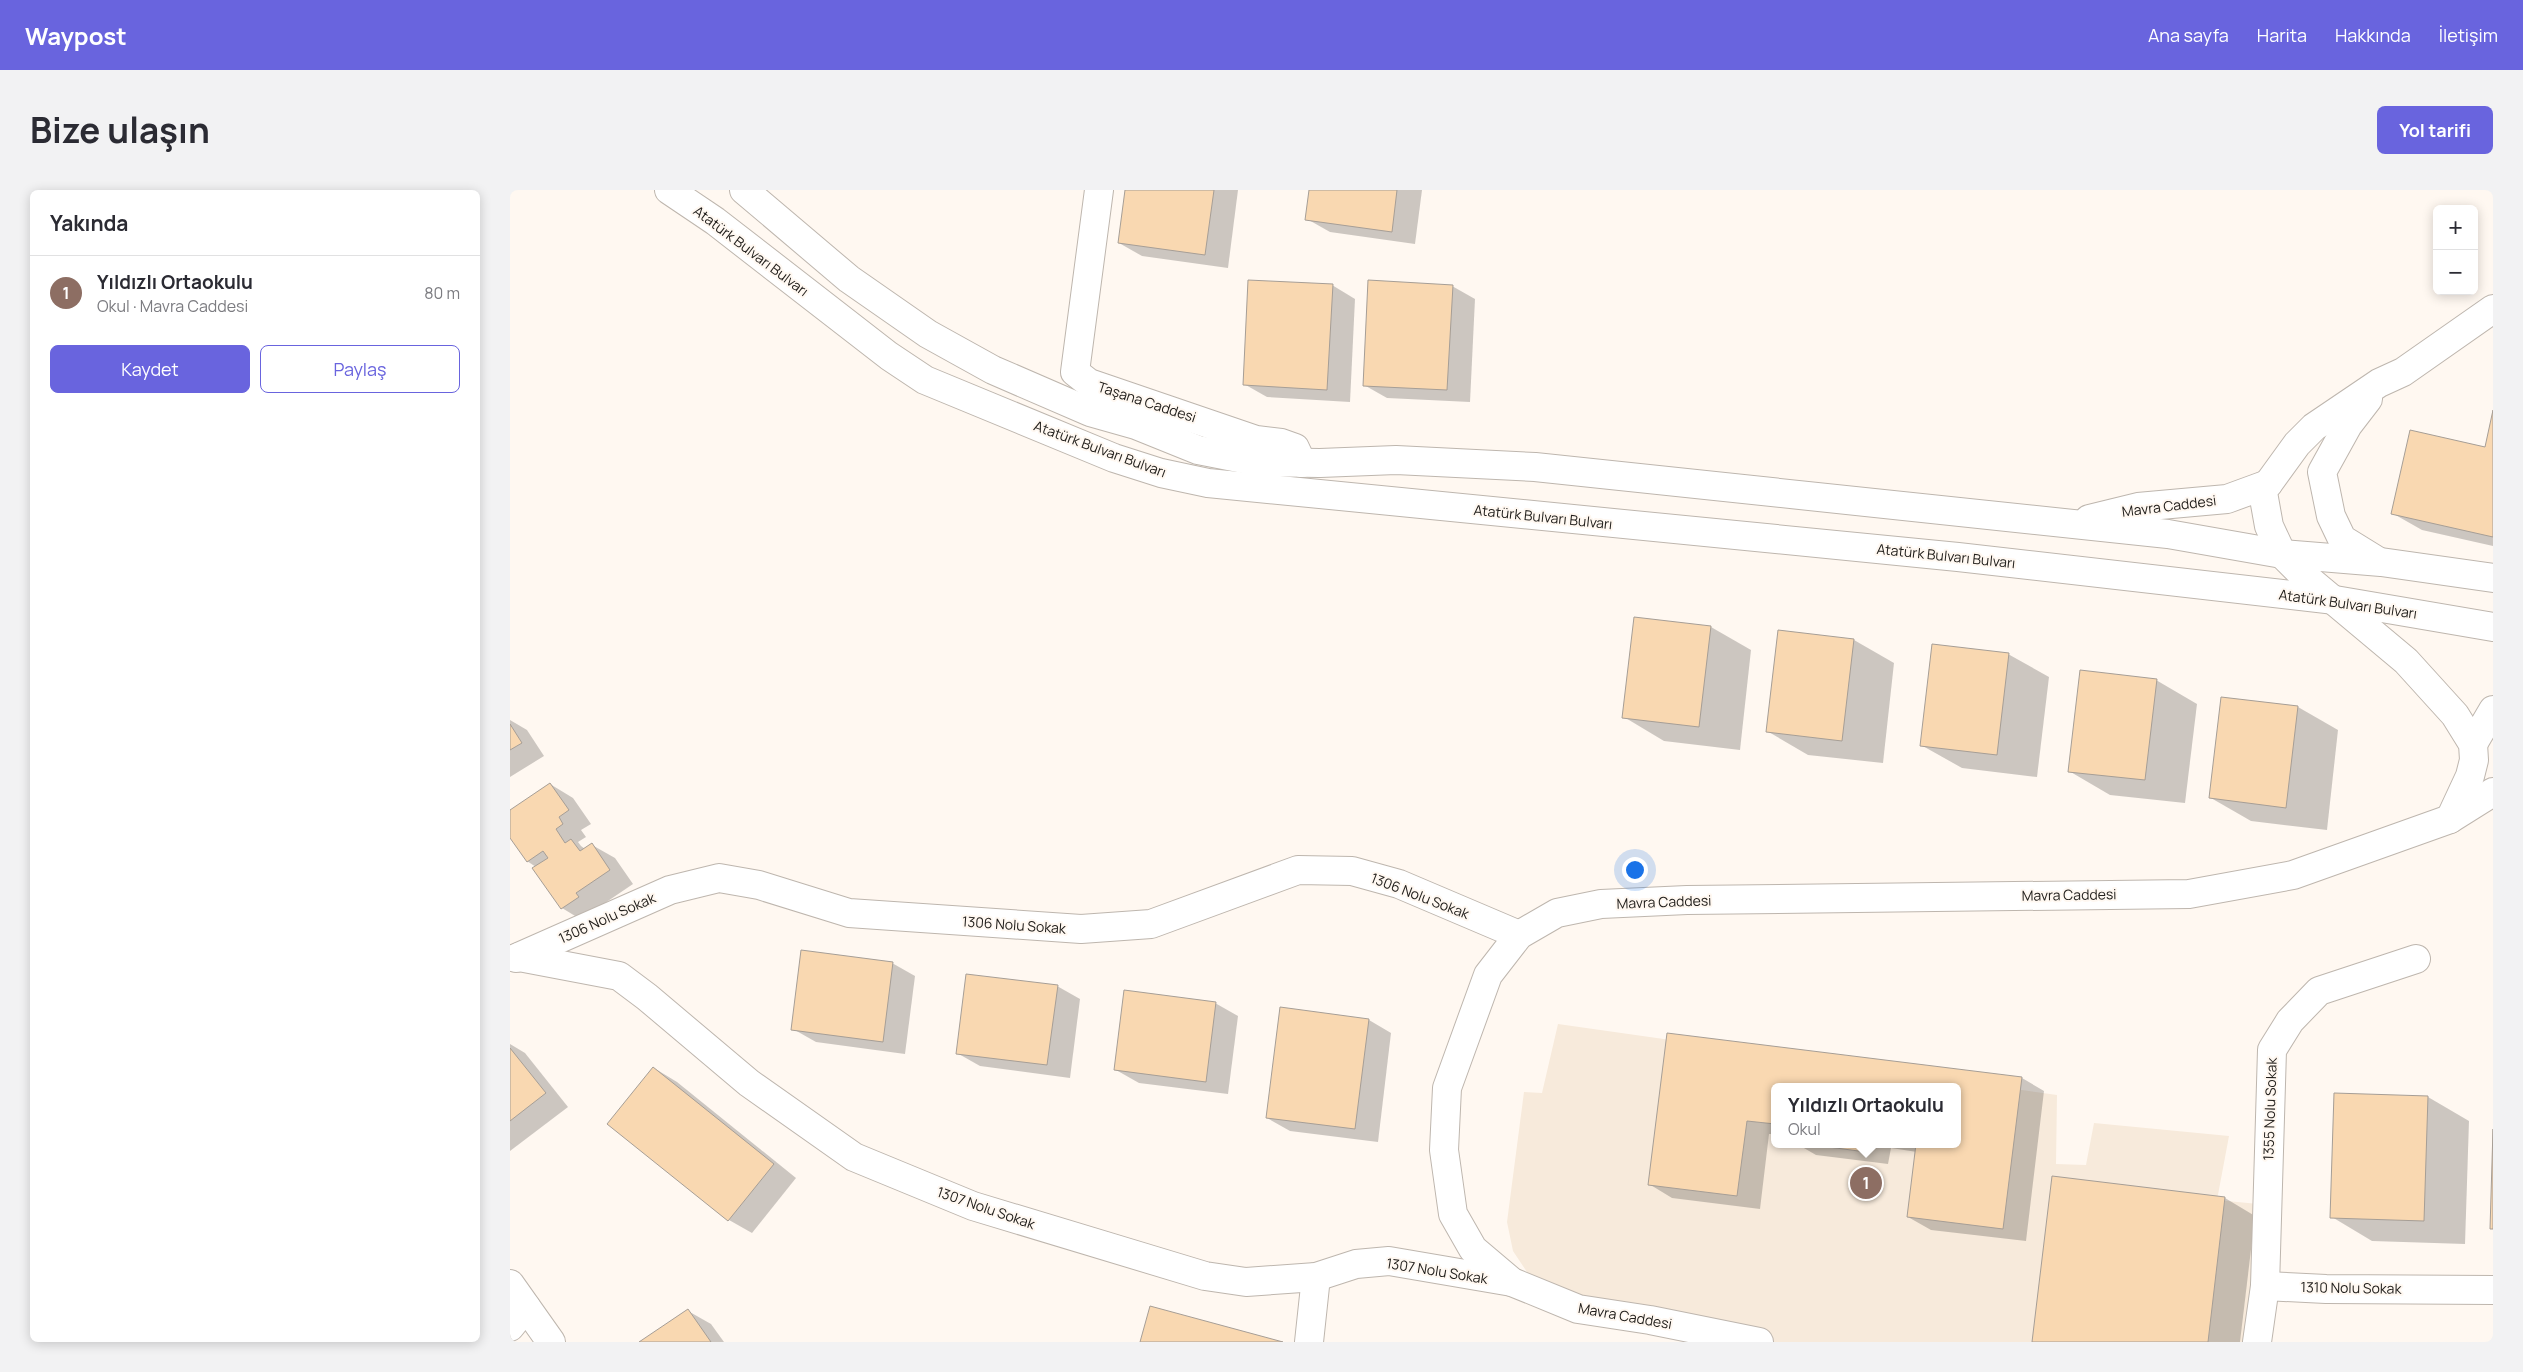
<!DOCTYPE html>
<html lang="tr">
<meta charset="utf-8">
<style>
:root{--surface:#fff;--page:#f2f2f3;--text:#2b2b33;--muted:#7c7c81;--line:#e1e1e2;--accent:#6964de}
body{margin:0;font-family:Manrope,sans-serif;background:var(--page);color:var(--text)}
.controls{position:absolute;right:15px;top:15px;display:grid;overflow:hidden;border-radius:8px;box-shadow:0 2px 12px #0003}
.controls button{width:45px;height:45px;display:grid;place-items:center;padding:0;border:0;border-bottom:1px solid var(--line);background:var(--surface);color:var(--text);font:25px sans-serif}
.you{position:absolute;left:1124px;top:679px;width:18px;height:18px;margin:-12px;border:4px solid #fff;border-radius:50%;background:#1a73e8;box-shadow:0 0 0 8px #1a73e833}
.badge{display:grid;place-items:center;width:32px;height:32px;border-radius:50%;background:var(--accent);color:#fff;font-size:16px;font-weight:700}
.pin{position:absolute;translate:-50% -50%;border:2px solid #fff;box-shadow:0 1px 5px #0006}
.popup{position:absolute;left:1261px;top:893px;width:190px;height:65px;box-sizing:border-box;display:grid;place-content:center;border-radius:8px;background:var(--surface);filter:drop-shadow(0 1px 4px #0005);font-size:16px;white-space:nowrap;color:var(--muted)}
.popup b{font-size:19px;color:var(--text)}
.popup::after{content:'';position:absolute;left:50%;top:100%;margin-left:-10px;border:10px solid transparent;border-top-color:var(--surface)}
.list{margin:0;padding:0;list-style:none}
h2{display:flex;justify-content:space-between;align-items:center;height:65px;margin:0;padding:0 20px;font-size:21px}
h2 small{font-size:16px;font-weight:400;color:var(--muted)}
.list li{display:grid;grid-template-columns:32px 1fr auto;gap:15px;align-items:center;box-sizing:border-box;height:75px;padding:0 20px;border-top:1px solid var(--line)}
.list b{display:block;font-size:19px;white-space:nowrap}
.list p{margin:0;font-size:16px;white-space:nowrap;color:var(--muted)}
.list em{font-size:16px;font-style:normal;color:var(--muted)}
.actions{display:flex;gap:10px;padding:15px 20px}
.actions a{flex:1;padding:11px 0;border:1px solid var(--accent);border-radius:8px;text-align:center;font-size:18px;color:var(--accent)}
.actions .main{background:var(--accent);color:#fff}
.map{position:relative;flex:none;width:1983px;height:1152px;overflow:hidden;border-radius:8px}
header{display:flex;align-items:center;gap:30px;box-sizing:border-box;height:70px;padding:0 25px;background:var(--accent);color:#fff}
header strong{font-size:24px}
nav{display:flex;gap:28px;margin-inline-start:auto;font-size:18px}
.intro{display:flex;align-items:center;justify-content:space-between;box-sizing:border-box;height:120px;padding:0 30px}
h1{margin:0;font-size:35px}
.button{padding:12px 22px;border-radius:8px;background:var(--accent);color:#fff;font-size:18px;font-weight:700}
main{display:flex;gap:30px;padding:0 30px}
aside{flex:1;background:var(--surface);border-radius:8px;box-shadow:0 2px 12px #0003}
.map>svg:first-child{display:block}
.built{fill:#f7eadb;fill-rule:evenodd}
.shadow{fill:#0003}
.building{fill:#f9d8b1;stroke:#a69e96}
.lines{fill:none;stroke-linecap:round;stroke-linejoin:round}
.minor-casing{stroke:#beb6ae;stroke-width:30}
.minor{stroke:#fff;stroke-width:28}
.labels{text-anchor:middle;stroke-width:4;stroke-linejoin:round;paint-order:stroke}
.street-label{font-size:14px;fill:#23201d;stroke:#fff8f1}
</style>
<header>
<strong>Waypost</strong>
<nav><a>Ana sayfa</a><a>Harita</a><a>Hakkında</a><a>İletişim</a></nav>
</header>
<div class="intro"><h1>Bize ulaşın</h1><a class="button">Yol tarifi</a></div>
<main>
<aside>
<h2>Yakında<small></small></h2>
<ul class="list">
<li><span class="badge" style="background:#8d6e63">1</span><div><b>Yıldızlı Ortaokulu</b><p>Okul · Mavra Caddesi</p></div><em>80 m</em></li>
</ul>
<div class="actions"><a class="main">Kaydet</a><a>Paylaş</a></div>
</aside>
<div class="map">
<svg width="1983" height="1152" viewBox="0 0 1983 1152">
<rect width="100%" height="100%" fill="#fff8f1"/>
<path class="built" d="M1048,834L1547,905L1546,974L1576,975L1584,933L1719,946L1707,1010L1748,1014L1743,1152H1198L1041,1118L1003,1061L997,1032L1014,902L1032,903ZM1265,897H1447V954H1265Z"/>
<g class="shadow">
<polygon points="617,0 728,0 718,78 632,66 609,53"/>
<polygon points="801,0 912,0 905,54 820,42 797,29"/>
<polygon points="822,95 845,109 840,212 757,207 734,194"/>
<polygon points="942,96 965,109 960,212 877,208 854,195"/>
<polygon points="1983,225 1983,356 1912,340 1882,323 1976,258"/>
<polygon points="1201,437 1241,460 1230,560 1154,551 1114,527"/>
<polygon points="1344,450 1384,473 1373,573 1298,565 1257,541"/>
<polygon points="1498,464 1539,487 1527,587 1452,578 1411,555"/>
<polygon points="1646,490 1687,514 1675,613 1600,605 1559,581"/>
<polygon points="1788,517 1828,540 1817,640 1741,631 1701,608"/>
<polygon points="0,530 17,540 34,566 0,587"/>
<polygon points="40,594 63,608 81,634 71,640 76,647 68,652 71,656 75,659 82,655 105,668 123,694 89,717 75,732 52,718 26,677 17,671 0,646 0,622"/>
<polygon points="382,773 405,786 395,864 306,852 283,839"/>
<polygon points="547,796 570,809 560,888 470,876 447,863"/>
<polygon points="705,813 728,826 718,904 629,893 606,880"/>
<polygon points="859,830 881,843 868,952 780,941 757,928"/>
<polygon points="1158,844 1512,888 1534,901 1516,1051 1421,1040 1398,1027 1407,962 1381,958 1378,974 1306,965 1287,954 1447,954 1447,897 1265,897 1265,944 1259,944 1250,1019 1162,1008 1139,994"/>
<polygon points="0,854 15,863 58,917 0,961"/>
<polygon points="144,878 167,892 286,988 242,1043 219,1030 99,934"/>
<polygon points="1918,907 1959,931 1955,1054 1862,1051 1822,1027"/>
<polygon points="1543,988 1715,1008 1745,1026 1730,1152 1523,1152"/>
<polygon points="178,1121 201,1134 214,1152 132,1152"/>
</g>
<g class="building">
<polygon points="615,0 704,0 695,65 608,53"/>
<polygon points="799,0 887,0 882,42 795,30"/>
<polygon points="738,90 823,94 817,200 733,195"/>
<polygon points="858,90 943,95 937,200 853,196"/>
<polygon points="1983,220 1983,347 1881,324 1900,240 1975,257"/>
<polygon points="1124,427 1201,436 1189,537 1112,528"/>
<polygon points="1268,440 1344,449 1332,551 1256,542"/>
<polygon points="1422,454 1499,463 1487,565 1410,556"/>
<polygon points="1570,480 1647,489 1635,590 1558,582"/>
<polygon points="1711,507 1788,516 1776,618 1699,608"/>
<polygon points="0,534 12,553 0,560"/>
<polygon points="40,593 59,620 49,627 53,634 46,639 55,653 61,649 70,661 82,653 100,680 66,703 69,707 51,719 22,678 38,668 33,661 17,672 0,648 0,620"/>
<polygon points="291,760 383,772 373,852 281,840"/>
<polygon points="456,784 548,795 537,875 446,864"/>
<polygon points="614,800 706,812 696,892 604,880"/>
<polygon points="770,817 859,829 845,939 756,928"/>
<polygon points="1157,843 1512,887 1493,1039 1397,1027 1406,954 1447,954 1447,897 1265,897 1265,934 1237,931 1227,1006 1138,995"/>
<polygon points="0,858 36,903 0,931"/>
<polygon points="143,877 264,974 218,1031 97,934"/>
<polygon points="1824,903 1918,906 1914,1031 1820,1028"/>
<polygon points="1983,939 1983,1039 1980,1039"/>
<polygon points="1296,954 1357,954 1356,962"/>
<polygon points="1542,986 1715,1007 1698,1152 1522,1152"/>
<polygon points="640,1116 773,1152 630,1152"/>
<polygon points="178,1119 201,1152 129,1152"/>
</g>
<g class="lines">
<defs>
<g id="minor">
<polyline points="159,0 205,31 379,166 415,190 604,268 651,283 698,293 1448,367 1825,410 1983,437"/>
<polyline points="234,0 339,89 418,144 483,180 580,222 626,235 688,260 749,272 810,273 886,270 1025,277 1658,344 1772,364 1871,372 1983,388"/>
<polyline points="589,0 565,182 579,193 746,250 771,253 785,258 792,273"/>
<polyline points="1858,209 1838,235 1812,282 1821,326 1832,349 1866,370"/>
<polyline points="1579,329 1628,317 1717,309 1758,294"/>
<polyline points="1963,554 1983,520"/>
<polyline points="1940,629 1960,586 1964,570 1963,554 1945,525 1896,471 1792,384 1772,364 1759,336 1752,297 1758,294 1787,254 1804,237 1869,193 1893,182 1983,119"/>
<polyline points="9,767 109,786 137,807 239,893 344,967 463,1016 695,1086 736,1092 806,1087 846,1074 879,1071 1002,1092"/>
<polyline points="6,768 160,700 209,688 249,695 339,723 571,739 641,734 788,680 842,681 889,694 1009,745"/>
<polyline points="0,1094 41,1152"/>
<polyline points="1755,1096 1762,860 1780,831 1809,801 1906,769"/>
<polyline points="0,1137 16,1117"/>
<polyline points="799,1152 806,1087"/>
<polyline points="1249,1152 1140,1130 1068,1119 1002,1092 963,1059 943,1024 934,960 937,898 978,785 1009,745 1047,723 1091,714 1177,710 1679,704 1783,685 1940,629 1983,602"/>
<polyline points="1747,1152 1755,1096 1816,1099 1983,1100"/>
</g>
</defs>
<use href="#minor" class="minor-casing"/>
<use href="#minor" class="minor"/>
</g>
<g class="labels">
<g class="street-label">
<text transform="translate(241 61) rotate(37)" y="5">Atatürk Bulvarı Bulvarı</text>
<text transform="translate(637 212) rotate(18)" y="5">Taşana Caddesi</text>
<text transform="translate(590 259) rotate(20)" y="5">Atatürk Bulvarı Bulvarı</text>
<text transform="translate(1659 316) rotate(-7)" y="5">Mavra Caddesi</text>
<text transform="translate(1033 327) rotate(6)" y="5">Atatürk Bulvarı Bulvarı</text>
<text transform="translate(1436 366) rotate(6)" y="5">Atatürk Bulvarı Bulvarı</text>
<text transform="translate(1838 414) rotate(8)" y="5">Atatürk Bulvarı Bulvarı</text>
<text transform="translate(1559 705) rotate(-1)" y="5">Mavra Caddesi</text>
<text transform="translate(910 706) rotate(21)" y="5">1306 Nolu Sokak</text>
<text transform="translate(1154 712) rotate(-2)" y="5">Mavra Caddesi</text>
<text transform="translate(97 728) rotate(-24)" y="5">1306 Nolu Sokak</text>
<text transform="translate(504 735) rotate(4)" y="5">1306 Nolu Sokak</text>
<text transform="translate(1760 919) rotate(-88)" y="5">1355 Nolu Sokak</text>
<text transform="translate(476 1018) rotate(19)" y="5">1307 Nolu Sokak</text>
<text transform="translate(927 1081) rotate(9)" y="5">1307 Nolu Sokak</text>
<text transform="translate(1841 1098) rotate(1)" y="5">1310 Nolu Sokak</text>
<text transform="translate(1115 1126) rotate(10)" y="5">Mavra Caddesi</text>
</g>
</g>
</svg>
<div class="controls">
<button>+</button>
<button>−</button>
</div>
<div class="you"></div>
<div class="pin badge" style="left:1356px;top:993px;background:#8d6e63">1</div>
<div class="popup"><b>Yıldızlı Ortaokulu</b>Okul</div>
</div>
</main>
